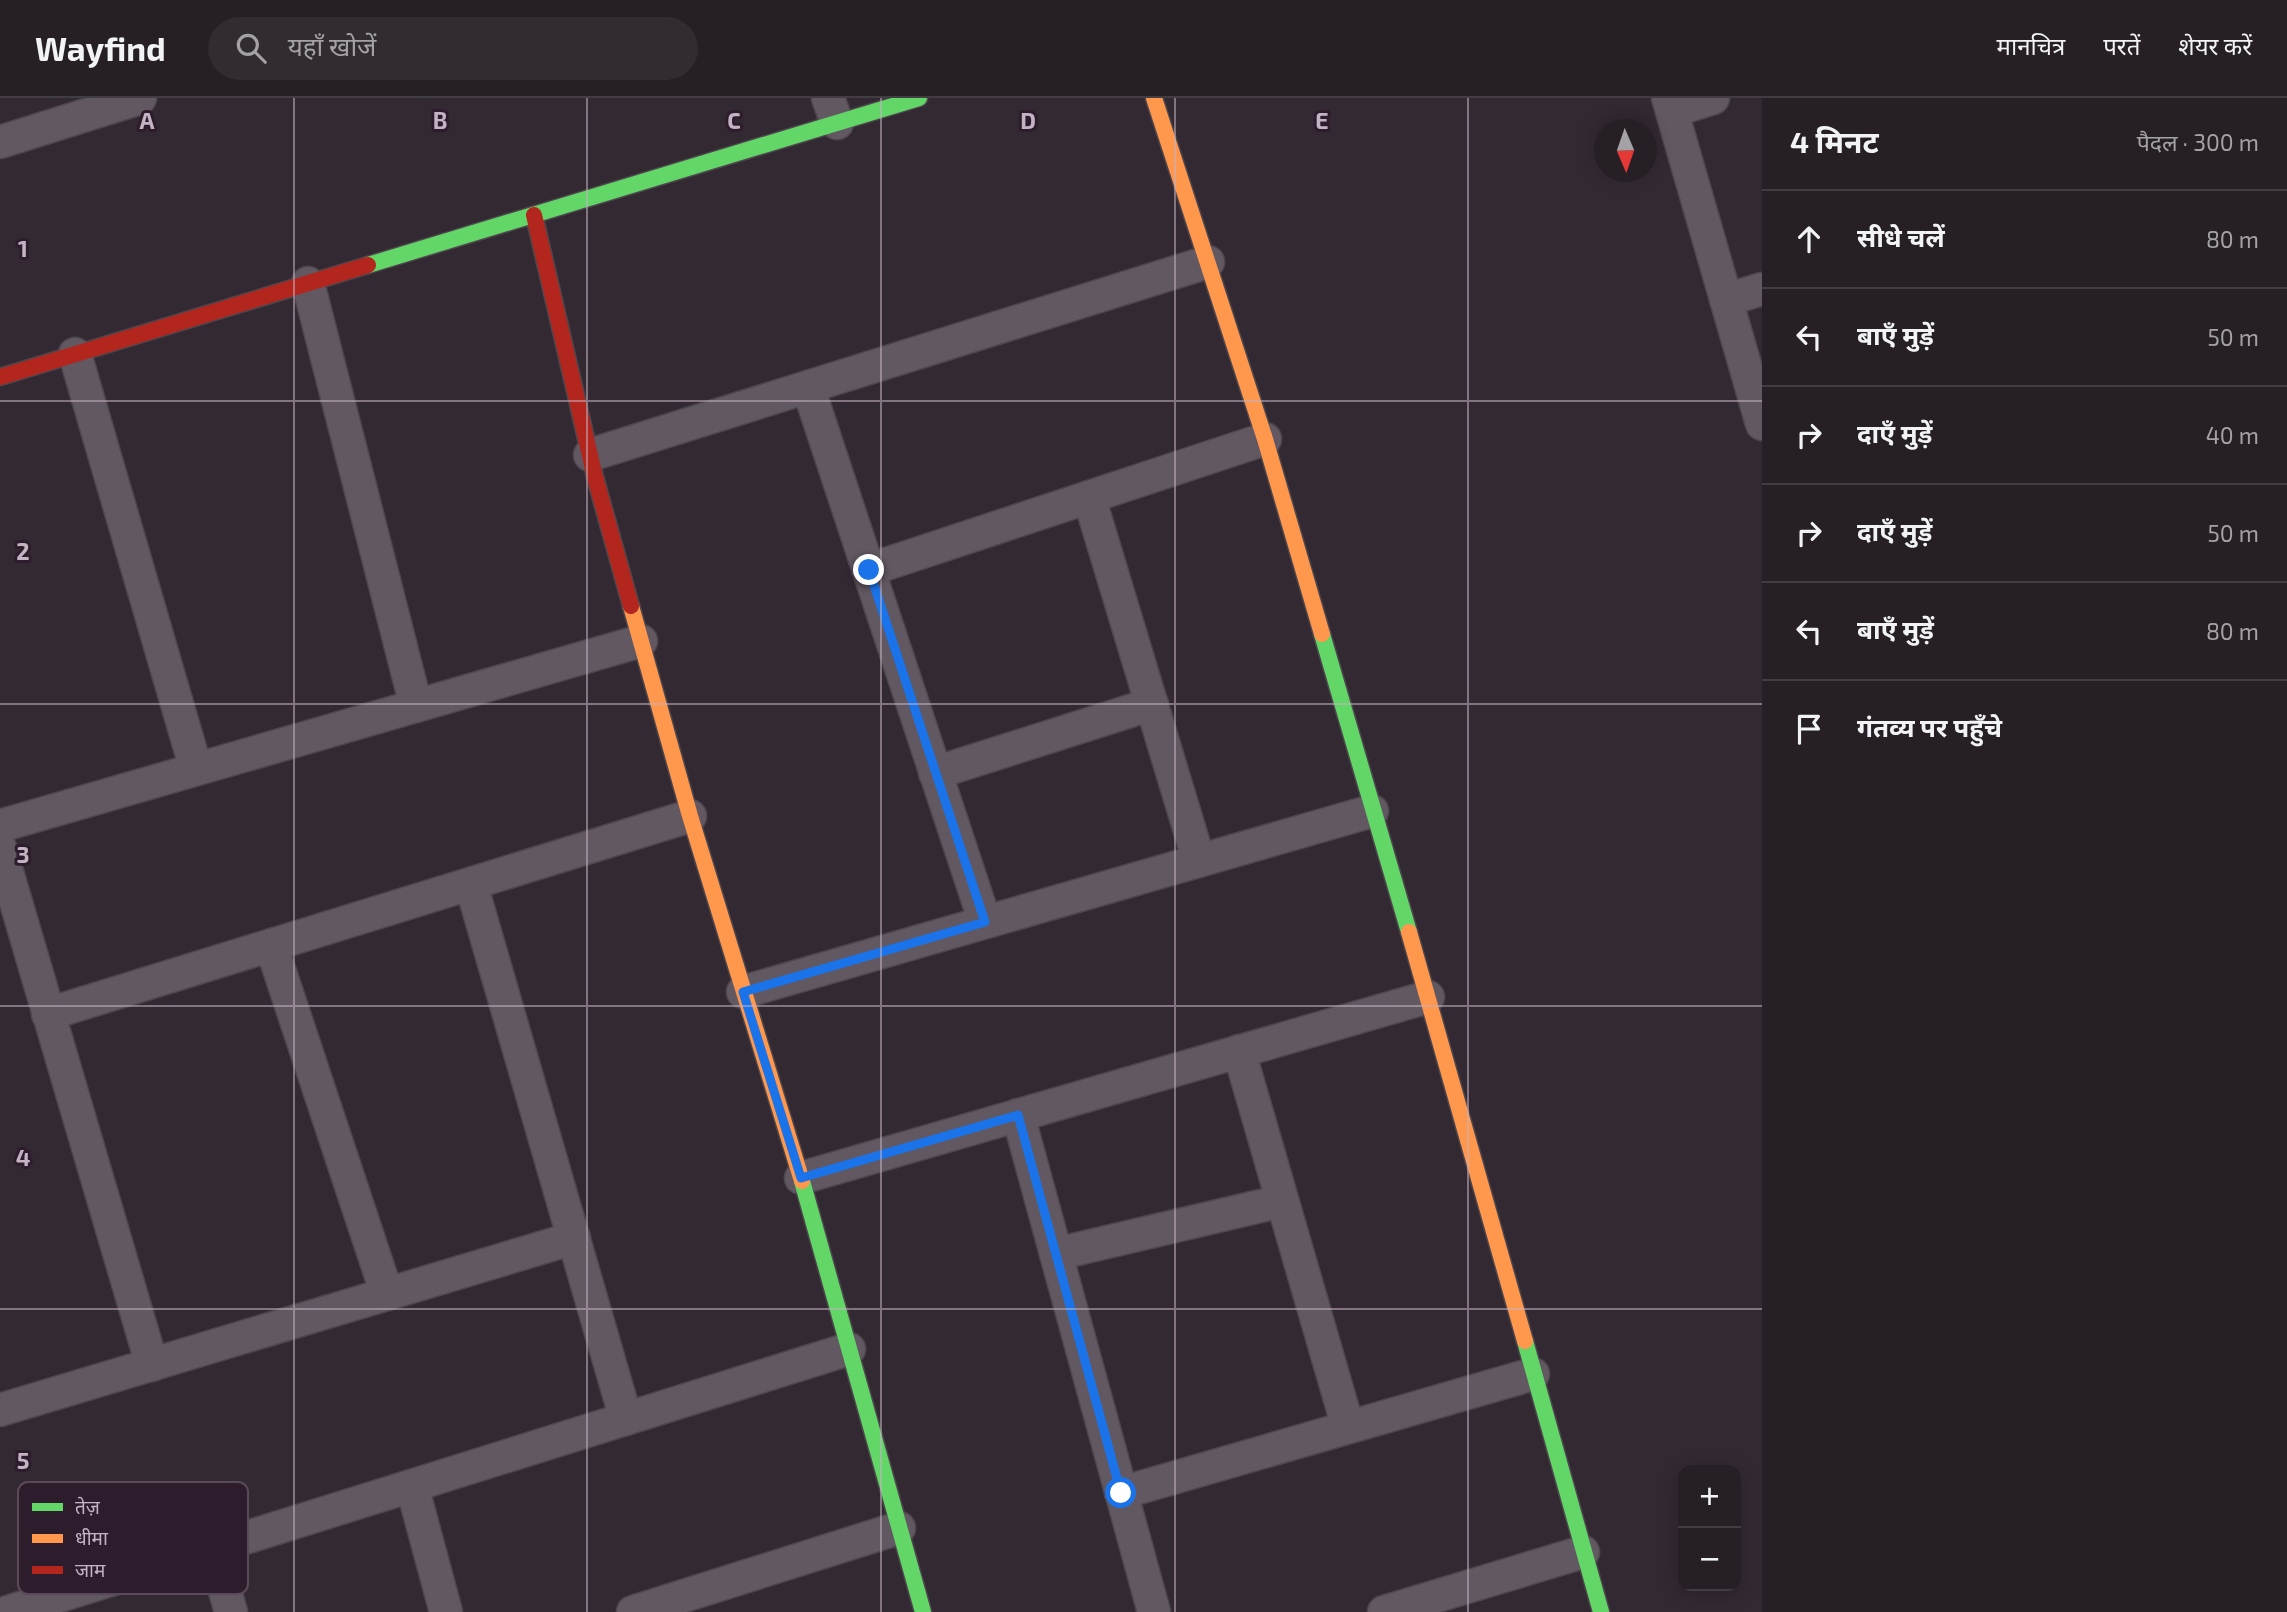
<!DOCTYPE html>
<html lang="hi">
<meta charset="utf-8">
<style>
:root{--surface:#261f26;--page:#322c32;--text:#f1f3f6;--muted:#a4a2a7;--line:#423d43}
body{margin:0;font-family:"Exo 2","Noto Sans Devanagari",sans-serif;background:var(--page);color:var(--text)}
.controls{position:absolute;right:21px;bottom:21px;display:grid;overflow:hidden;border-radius:14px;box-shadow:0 4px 18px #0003}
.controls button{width:63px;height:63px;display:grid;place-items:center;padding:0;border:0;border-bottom:2px solid var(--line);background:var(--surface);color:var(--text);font:35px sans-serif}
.compass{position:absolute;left:1594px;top:21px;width:63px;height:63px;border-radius:50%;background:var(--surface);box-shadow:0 4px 18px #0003;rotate:178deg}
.stop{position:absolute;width:21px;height:21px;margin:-16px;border:5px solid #1a73e8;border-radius:50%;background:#fff}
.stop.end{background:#1a73e8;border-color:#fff;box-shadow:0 2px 7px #0008}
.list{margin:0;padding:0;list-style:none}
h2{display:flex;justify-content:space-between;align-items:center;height:91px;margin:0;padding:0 28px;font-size:30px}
h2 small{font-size:23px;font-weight:400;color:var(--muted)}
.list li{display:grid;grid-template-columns:46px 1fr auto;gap:21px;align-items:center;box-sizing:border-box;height:98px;padding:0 28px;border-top:2px solid var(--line)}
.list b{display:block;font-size:26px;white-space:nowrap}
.list em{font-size:23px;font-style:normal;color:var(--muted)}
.icon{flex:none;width:38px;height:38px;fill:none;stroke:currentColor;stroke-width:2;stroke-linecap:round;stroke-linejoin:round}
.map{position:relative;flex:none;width:1762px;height:1514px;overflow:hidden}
header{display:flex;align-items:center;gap:42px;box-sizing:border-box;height:98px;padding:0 35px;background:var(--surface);border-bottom:2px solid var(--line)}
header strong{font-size:33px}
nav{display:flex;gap:38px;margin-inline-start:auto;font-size:24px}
.search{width:490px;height:63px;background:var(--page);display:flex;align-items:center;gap:18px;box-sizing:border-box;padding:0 24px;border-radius:38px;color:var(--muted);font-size:26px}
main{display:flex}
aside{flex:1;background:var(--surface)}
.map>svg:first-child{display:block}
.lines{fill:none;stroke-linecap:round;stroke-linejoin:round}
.street-casing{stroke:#4d464d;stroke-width:35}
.fast-casing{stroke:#4d464d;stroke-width:19}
.slow-casing{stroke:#4d464d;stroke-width:19}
.jam-casing{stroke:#4d464d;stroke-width:19}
.street{stroke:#625862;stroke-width:32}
.fast{stroke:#63d668;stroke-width:16}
.slow{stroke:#ff974d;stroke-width:16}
.jam{stroke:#b3261e;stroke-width:16}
.route{stroke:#1a73e8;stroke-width:9}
.grid{fill:none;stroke:#c4b3c3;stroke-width:2;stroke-opacity:0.55}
.key{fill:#2d1d2c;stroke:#5a4a59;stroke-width:2}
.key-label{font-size:19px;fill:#c4b3c3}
.grid-label{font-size:23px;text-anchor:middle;font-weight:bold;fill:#c4b3c3;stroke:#2d1d2c;stroke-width:6;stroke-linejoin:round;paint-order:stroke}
</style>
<header>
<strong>Wayfind</strong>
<div class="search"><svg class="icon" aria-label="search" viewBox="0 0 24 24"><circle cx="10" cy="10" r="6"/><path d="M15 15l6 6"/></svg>यहाँ खोजें</div>
<nav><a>मानचित्र</a><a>परतें</a><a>शेयर करें</a></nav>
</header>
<main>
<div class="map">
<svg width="1762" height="1514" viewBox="0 0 1762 1514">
<rect width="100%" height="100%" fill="#332933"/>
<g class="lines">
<defs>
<g id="street">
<polyline points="828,0 837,25"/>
<polyline points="1668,0 1762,326"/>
<polyline points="1672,13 1713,0"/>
<polyline points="0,44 140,0"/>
<polyline points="308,185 416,608"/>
<polyline points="1726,202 1762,191"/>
<polyline points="75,256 196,671"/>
<polyline points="808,289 985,824"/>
<polyline points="590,357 1208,164"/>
<polyline points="1089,399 1199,763"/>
<polyline points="868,472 1265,341"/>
<polyline points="935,675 1152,606"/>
<polyline points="0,728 641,543"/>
<polyline points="0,750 152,1267"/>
<polyline points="471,786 626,1321"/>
<polyline points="271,847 387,1196"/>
<polyline points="743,894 1372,713"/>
<polyline points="48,916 690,718"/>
<polyline points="1239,953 1348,1329"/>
<polyline points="1018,1017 1154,1514"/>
<polyline points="801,1080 1428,899"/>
<polyline points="1056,1156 1282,1103"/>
<polyline points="0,1312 574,1140"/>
<polyline points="412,1388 446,1514"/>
<polyline points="1121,1395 1533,1276"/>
<polyline points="213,1450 231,1514"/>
<polyline points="8,1514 849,1251"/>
<polyline points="633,1514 899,1430"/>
<polyline points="1384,1514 1583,1454"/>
</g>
<g id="fast">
<polyline points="368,167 919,0"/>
<polyline points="1322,536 1409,834"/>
<polyline points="802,1083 923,1514"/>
<polyline points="1525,1243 1601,1514"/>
</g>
<g id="slow">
<polyline points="1154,0 1265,341 1322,536"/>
<polyline points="631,508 690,718 802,1083"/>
<polyline points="1409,834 1525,1243"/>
</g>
<g id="jam">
<polyline points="534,117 595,379 631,508"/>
<polyline points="0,279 368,167"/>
</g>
</defs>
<use href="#street" class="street-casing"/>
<use href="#fast" class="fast-casing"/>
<use href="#slow" class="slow-casing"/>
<use href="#jam" class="jam-casing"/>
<use href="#street" class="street"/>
<use href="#fast" class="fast"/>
<use href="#slow" class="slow"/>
<use href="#jam" class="jam"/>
</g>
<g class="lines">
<polyline class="route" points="869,472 985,824 743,894 801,1080 1018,1017 1121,1395"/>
</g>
<path class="grid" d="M294,0V1514M587,0V1514M881,0V1514M1175,0V1514M1468,0V1514M0,303H1762M0,606H1762M0,908H1762M0,1211H1762"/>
<rect x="18" y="1384" width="230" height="112" rx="10" class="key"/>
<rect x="32" y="1405" width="31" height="8" fill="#63d668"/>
<rect x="32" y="1436" width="31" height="9" fill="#ff974d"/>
<rect x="32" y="1468" width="31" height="8" fill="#b3261e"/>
<g class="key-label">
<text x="75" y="1416">तेज़</text>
<text x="75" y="1447">धीमा</text>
<text x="75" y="1479">जाम</text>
</g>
<g class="grid-label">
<text x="147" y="31">A</text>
<text x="440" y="31">B</text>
<text x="734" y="31">C</text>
<text x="1028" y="31">D</text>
<text x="1322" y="31">E</text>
<text x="23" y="159">1</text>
<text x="23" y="462">2</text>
<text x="23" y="765">3</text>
<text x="23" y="1068">4</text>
<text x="23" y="1371">5</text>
</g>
</svg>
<div class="controls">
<button>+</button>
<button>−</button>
</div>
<svg class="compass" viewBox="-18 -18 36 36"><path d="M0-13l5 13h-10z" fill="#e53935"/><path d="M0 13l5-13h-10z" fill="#a4a2a7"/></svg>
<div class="stop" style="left:1121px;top:1395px"></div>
<div class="stop end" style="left:869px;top:472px"></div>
</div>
<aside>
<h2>4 मिनट<small>पैदल · 300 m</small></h2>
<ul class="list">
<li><svg class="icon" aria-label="ahead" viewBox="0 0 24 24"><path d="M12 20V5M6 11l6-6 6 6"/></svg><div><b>सीधे चलें</b></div><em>80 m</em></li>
<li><svg class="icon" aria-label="left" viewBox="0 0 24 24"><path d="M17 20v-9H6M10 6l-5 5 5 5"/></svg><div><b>बाएँ मुड़ें</b></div><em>50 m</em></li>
<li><svg class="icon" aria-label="right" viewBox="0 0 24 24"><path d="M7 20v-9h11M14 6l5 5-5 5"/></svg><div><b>दाएँ मुड़ें</b></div><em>40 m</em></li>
<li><svg class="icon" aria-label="right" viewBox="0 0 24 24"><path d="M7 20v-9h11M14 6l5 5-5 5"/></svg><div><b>दाएँ मुड़ें</b></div><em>50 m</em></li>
<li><svg class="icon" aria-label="left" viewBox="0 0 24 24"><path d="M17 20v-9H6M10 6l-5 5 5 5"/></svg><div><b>बाएँ मुड़ें</b></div><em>80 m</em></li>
<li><svg class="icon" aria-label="arrive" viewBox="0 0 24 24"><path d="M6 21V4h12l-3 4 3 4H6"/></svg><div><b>गंतव्य पर पहुँचे</b></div></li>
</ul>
</aside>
</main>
